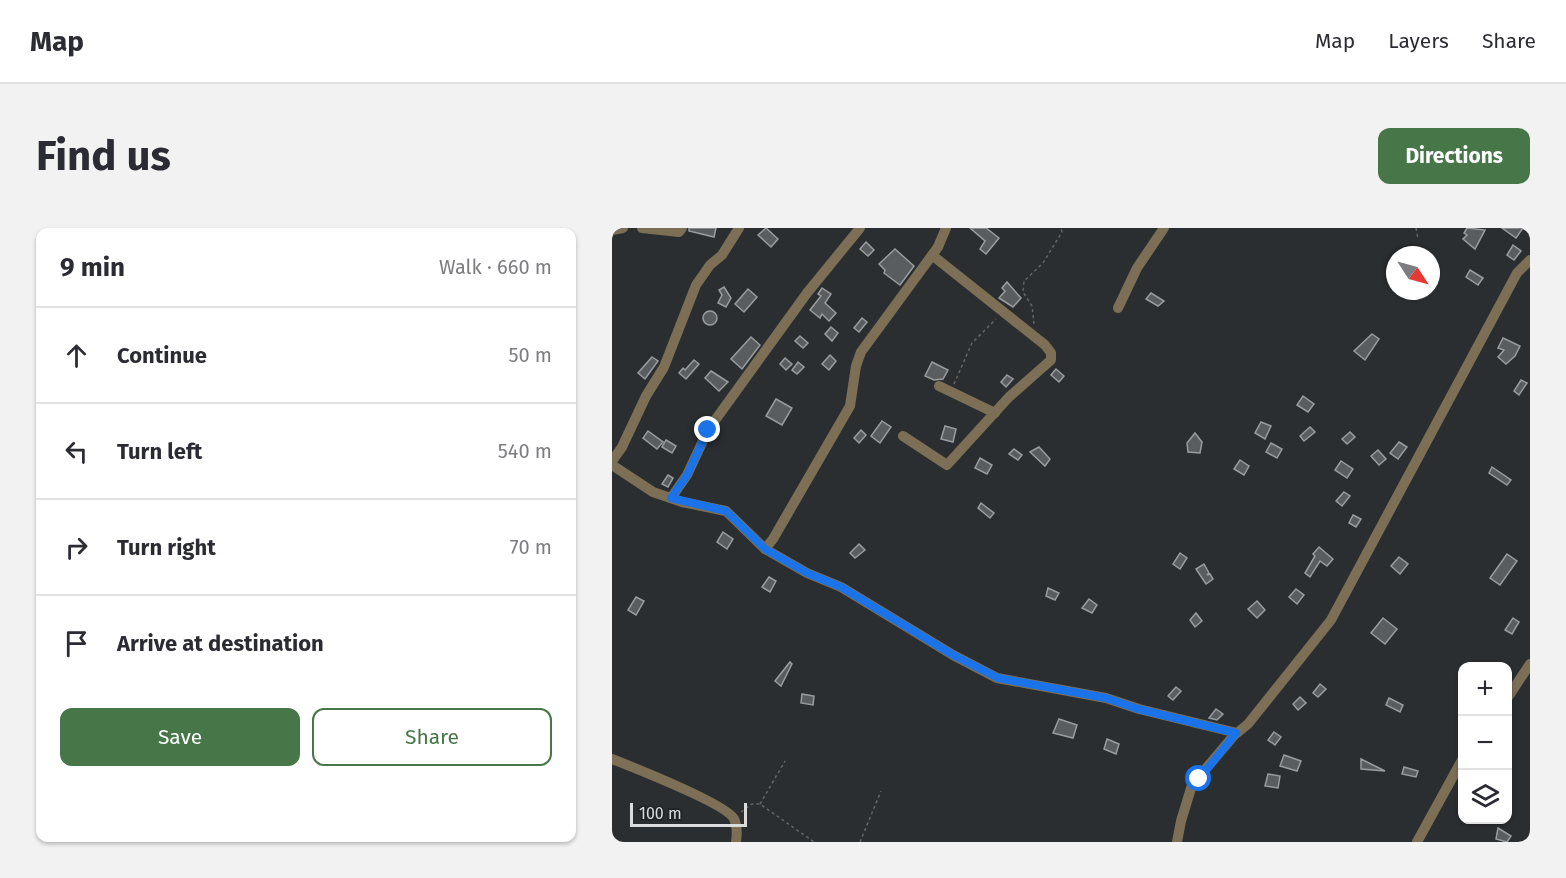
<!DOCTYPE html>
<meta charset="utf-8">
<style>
:root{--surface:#fff;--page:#f2f2f3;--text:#2b2b33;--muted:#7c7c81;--line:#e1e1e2;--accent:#477749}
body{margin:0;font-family:"Fira Sans",sans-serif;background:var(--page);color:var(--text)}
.controls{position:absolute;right:18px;bottom:18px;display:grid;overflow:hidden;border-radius:12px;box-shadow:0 2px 4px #0004}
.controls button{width:54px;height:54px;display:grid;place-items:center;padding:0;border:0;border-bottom:2px solid var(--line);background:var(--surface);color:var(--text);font:30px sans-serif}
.compass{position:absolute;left:774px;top:18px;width:54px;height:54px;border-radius:50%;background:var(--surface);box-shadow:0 2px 4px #0004;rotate:126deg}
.scale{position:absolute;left:18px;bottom:15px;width:117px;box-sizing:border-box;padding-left:6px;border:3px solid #d9dbdd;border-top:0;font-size:16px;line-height:21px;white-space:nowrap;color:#d9dbdd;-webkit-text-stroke:4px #222527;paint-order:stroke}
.stop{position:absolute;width:18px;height:18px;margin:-14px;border:4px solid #1a73e8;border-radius:50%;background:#fff}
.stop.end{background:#1a73e8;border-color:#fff;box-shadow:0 2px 6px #0008}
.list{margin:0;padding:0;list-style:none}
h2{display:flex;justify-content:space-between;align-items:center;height:78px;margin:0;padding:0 24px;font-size:26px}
h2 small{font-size:20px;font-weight:400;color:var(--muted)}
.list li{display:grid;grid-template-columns:39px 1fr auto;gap:18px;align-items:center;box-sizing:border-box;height:96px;padding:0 24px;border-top:2px solid var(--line)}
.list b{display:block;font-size:22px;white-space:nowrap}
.list em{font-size:20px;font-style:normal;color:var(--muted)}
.actions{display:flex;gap:12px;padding:18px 24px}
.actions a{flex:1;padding:14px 0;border:2px solid var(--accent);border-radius:12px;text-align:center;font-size:21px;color:var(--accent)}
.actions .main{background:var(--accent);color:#fff}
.icon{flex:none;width:33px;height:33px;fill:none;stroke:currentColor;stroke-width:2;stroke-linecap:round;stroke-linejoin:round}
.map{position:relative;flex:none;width:918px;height:614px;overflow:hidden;border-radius:12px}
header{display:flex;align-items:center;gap:36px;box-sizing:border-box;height:84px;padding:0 30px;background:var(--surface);border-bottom:2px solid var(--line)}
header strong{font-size:28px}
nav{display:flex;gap:33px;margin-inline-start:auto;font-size:21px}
.intro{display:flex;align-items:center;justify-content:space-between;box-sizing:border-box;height:144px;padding:0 36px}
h1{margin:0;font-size:42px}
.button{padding:15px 27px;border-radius:12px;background:var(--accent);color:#fff;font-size:21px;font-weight:700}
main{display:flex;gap:36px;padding:0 36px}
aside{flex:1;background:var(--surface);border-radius:12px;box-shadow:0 2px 4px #0004}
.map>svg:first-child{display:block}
.building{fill:#5a5d60;stroke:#999da0;stroke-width:1.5}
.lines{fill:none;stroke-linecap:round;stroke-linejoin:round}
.path{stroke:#646769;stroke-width:1.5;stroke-dasharray:3 3;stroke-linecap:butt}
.minor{stroke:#7d6f55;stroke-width:10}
.route{stroke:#1a73e8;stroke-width:8}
</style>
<header>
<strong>Map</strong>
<nav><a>Map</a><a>Layers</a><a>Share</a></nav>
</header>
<div class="intro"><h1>Find us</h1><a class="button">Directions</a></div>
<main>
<aside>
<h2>9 min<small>Walk · 660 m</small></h2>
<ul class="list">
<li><svg class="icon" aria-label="ahead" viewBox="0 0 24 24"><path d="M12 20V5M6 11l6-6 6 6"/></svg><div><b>Continue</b></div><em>50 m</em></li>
<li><svg class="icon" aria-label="left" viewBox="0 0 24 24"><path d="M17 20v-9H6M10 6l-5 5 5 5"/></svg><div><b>Turn left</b></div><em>540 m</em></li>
<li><svg class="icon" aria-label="right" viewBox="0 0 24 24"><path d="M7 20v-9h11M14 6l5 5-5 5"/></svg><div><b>Turn right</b></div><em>70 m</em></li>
<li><svg class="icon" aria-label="arrive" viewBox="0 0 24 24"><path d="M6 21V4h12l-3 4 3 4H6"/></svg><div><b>Arrive at destination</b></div></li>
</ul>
<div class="actions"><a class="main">Save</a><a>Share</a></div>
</aside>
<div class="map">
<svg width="918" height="614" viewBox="0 0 918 614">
<rect width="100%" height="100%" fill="#2b2e31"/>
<g class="building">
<polygon points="77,0 104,0 102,9 77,3"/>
<polygon points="154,0 166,11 159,19 146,7"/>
<polygon points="358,0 374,0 387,10 374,26 368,21 373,13"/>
<polygon points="855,0 873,2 863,21 851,11 855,7 852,5"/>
<polygon points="890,0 911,0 904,10"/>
<polygon points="254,14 262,22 256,28 248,21"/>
<polygon points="901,17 909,23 902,32 895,27"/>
<polygon points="283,21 302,38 288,57 272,45 273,42 267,36"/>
<polygon points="858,42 871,50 866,57 854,49"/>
<polygon points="395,54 409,70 401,79 387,70 393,63 390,60"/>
<polygon points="112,59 119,70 114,79 106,75 110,67 107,62"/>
<polygon points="210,60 219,66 213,75 224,85 217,93 210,86 208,90 198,82 209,68 206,66"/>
<polygon points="136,61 145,69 132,84 123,76"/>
<polygon points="539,65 552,73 546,78 534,71"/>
<circle cx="98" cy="90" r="7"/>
<polygon points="250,90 255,94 247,104 242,100"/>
<polygon points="219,99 226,105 220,113 213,106"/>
<polygon points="760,106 767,111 753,132 742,123"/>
<polygon points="188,108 196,115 191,120 183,113"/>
<polygon points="139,109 148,117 130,141 119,131"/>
<polygon points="891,110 908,118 903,128 894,136 886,129 892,122 886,120"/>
<polygon points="218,127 224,133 217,142 210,136"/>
<polygon points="40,129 46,133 33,151 26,145"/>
<polygon points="173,130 180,136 174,142 168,136"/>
<polygon points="82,132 87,136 74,151 67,145 71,140 73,142"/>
<polygon points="186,134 192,139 185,146 180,142"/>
<polygon points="320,134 336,142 331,151 322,152 313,148"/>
<polygon points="444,141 452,148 447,154 439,147"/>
<polygon points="99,143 116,154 107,163 93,150"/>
<polygon points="395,147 401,151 394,159 389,154"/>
<polygon points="909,152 915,155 907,167 902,163"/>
<polygon points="691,168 702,176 696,184 685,177"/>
<polygon points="164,171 180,180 170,197 154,188"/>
<polygon points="270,193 279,199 268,215 259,208"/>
<polygon points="649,194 659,198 653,211 643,205"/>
<polygon points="333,198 344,201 341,214 329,211"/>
<polygon points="698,199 703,204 692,213 688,208"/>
<polygon points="249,202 254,207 247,215 242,210"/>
<polygon points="36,203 51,214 45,221 31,210"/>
<polygon points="738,204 743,209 735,216 730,211"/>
<polygon points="583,205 590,214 588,225 576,224 575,215"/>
<polygon points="54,212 64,218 60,225 50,219"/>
<polygon points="787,214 795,219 786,231 778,225"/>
<polygon points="659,215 670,221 665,230 654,224"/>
<polygon points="427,219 438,231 433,238 418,224"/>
<polygon points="402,221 410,227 406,232 397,226"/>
<polygon points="766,222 774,231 767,237 759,228"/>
<polygon points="368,230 380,237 375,246 363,240"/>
<polygon points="628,232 637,238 632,247 622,241"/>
<polygon points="729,233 741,241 735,250 723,242"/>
<polygon points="880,239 899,252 895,257 877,245"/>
<polygon points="56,247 61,250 56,259 50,256"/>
<polygon points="732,264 738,268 730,278 724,273"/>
<polygon points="369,275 382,285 378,290 366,280"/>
<polygon points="741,287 749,291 744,299 737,295"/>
<polygon points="111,304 121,311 115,321 105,314"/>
<polygon points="247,316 253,322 243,330 238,325"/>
<polygon points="707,319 721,331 715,338 708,333 698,349 693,345 703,328 701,326"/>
<polygon points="568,325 575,330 568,341 561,336"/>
<polygon points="895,326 905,333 888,357 878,350"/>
<polygon points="787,329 796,336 788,346 779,338"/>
<polygon points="592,336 597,345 595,347 598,346 601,351 594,356 584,341"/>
<polygon points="157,349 164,353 158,364 150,359"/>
<polygon points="436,360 447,365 443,372 434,368"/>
<polygon points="684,361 692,367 685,376 677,369"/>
<polygon points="24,369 32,373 24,387 16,382"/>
<polygon points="477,371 485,377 480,385 470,380"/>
<polygon points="645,373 653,382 645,390 636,381"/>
<polygon points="584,385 590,393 583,399 578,392"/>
<polygon points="771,390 785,401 773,416 759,405"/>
<polygon points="901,390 907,394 900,406 893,402"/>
<polygon points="178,434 180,436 169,458 163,453"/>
<polygon points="708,456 714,461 706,469 701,465"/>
<polygon points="564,459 569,463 561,472 556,468"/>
<polygon points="190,466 202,468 201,477 189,475"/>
<polygon points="688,469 694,475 686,482 681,476"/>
<polygon points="777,470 791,477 788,484 774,477"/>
<polygon points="604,481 611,486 605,492 597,490"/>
<polygon points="447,491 465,497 461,510 441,505"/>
<polygon points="662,504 669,509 663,517 656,512"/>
<polygon points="495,511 507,516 504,526 492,521"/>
<polygon points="672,527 689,533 685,543 668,538"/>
<polygon points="749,531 773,543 749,541"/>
<polygon points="792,539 806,543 804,549 790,546"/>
<polygon points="656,546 668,548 666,560 653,558"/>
<polygon points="886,600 899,608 895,614 884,611"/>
</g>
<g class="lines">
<g class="path">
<polyline points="804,0 806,11"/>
<polyline points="422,96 420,78 411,64 412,53 431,35 450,4 449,0"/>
<polyline points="342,156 360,115 384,91"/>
<polyline points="148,576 173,533"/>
<polyline points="129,584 140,576 148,576 202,614"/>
<polyline points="248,614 269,563"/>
</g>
<g class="minor">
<polyline points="30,0 67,4 70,0"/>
<polyline points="0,2 11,0"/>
<polyline points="506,80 525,40 552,0"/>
<polyline points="327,158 383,185"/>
<polyline points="291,208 335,237 397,169 439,132 439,125 433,117 320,27"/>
<polyline points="0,233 10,219 34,168 52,139 84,57 98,37 110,27 127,0"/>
<polyline points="0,237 41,264 70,274 114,283 153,321 195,345 229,359 341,427 385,450 494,470 527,481 625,505 636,496 719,392 905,45 918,32"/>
<polyline points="59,270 75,247 96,202 195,65 248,0"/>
<polyline points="153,321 161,311 238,178 244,138 249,124 326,19 334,0"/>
<polyline points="896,469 918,436"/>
<path d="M0,531C20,539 115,576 122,591C125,597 125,607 124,614"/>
<polyline points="565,614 569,593 580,557 624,505"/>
<polyline points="805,614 850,532"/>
</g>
</g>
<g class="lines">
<polyline class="route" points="96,202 75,247 59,270 114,283 153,321 195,345 229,359 341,427 386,450 494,470 526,481 624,505 587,551"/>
</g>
</svg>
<div class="controls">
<button>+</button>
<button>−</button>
<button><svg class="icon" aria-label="layers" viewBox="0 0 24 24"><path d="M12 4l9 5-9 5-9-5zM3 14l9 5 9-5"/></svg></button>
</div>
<svg class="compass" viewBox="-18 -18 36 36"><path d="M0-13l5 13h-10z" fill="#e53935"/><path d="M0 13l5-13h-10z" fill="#7c7c81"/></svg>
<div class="scale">100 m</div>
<div class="stop" style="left:587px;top:551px"></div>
<div class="stop end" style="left:96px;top:202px"></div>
</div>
</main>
